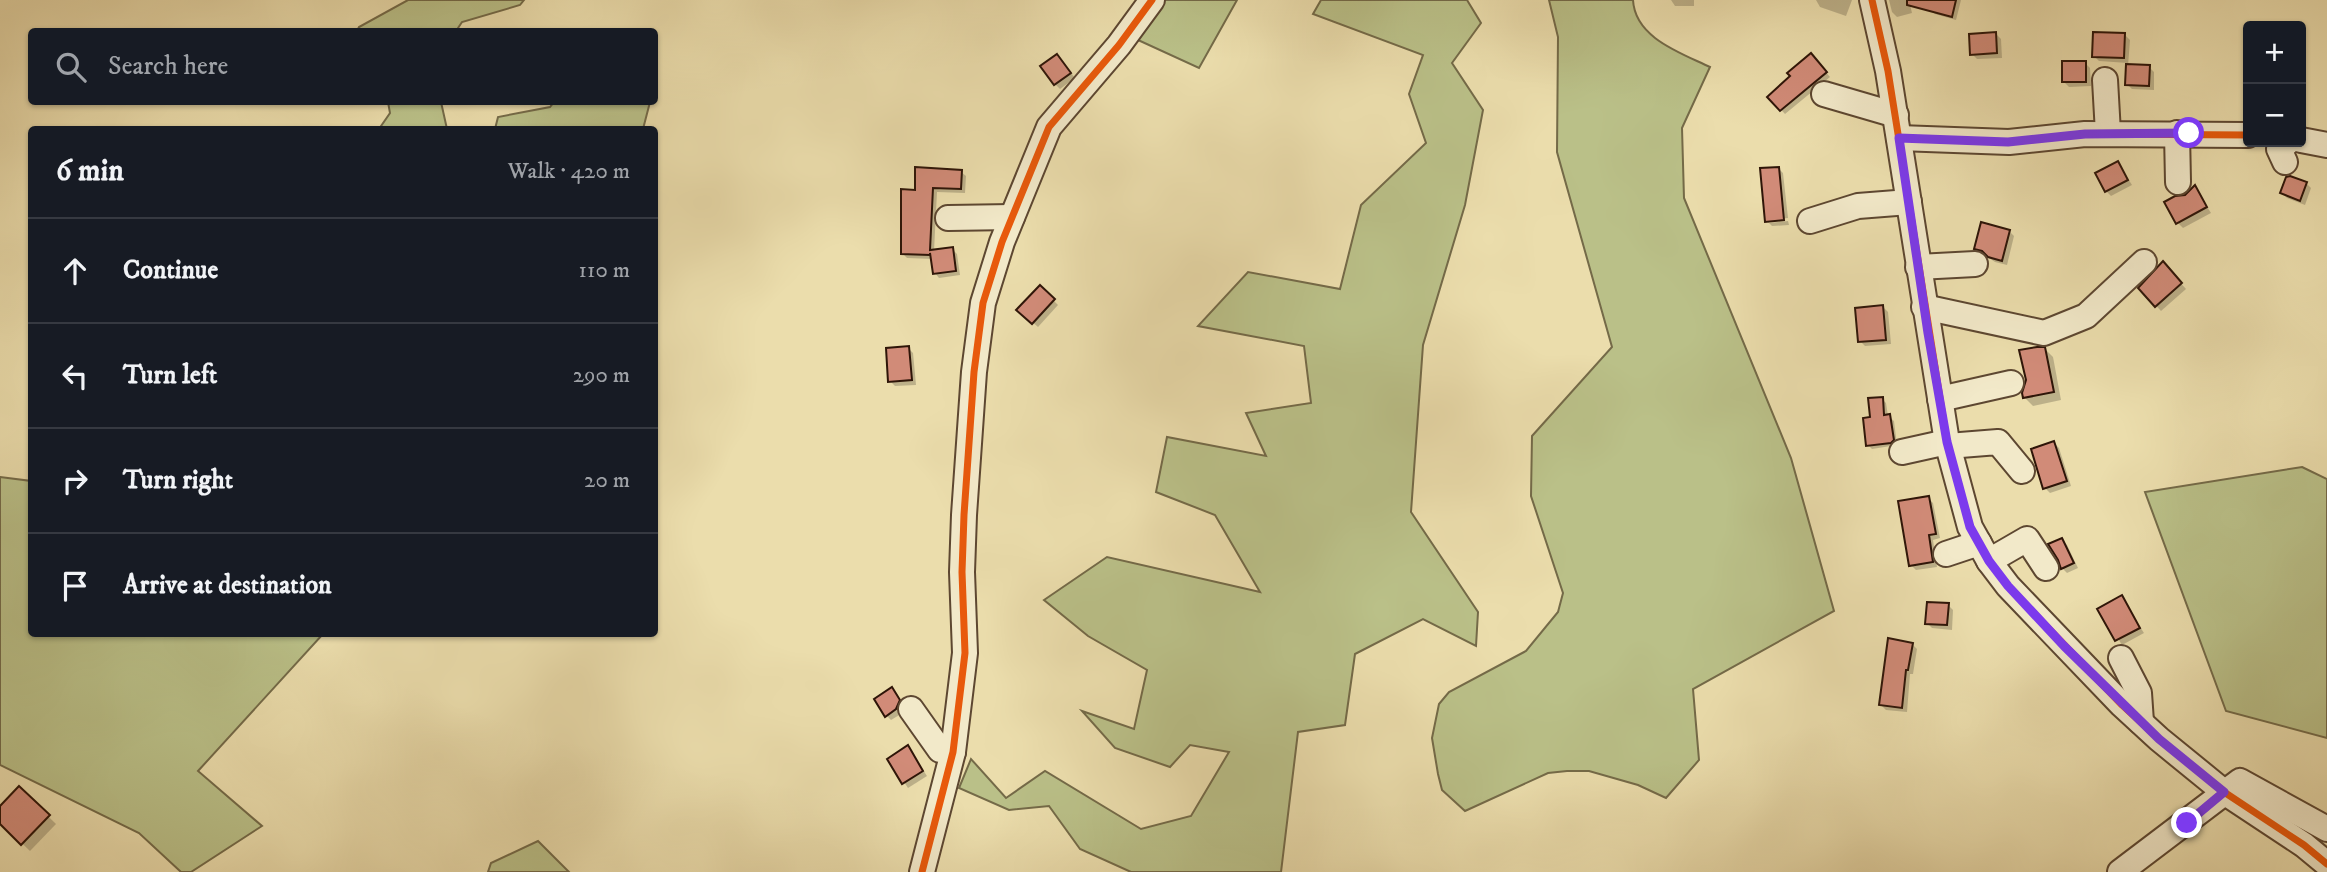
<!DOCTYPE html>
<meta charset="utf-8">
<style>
:root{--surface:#171b24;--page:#20242c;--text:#f1f3f6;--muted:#9ea1a6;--line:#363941}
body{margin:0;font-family:"IM FELL DW Pica",serif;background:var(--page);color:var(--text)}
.controls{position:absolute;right:21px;top:21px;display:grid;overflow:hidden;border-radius:7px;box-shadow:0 2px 5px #0004}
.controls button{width:63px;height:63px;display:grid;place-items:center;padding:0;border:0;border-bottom:2px solid var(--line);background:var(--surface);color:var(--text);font:35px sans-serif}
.stop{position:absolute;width:21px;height:21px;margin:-16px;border:5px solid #7c3aed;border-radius:50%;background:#fff}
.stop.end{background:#7c3aed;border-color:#fff;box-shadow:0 2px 7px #0008}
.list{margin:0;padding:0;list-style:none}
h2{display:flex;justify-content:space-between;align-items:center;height:91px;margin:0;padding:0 28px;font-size:30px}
h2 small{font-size:23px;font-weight:400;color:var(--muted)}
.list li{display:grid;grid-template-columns:46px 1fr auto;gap:21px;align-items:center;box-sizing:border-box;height:105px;padding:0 28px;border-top:2px solid var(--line)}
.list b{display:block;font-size:26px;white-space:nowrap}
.list em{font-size:23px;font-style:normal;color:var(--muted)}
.icon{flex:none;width:38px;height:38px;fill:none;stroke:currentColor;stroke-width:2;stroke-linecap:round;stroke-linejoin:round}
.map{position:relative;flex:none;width:2327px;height:872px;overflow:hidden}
.search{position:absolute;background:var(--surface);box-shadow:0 2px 5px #0004;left:28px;top:28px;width:630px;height:77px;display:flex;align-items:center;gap:18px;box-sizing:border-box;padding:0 24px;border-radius:7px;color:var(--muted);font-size:26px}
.panel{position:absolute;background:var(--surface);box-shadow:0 2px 5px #0004;left:28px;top:126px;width:630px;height:511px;border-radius:7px}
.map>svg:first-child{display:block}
.green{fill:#bac088;stroke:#746a48;stroke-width:2}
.shadow{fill:#0003}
.building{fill:#d18b78;stroke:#2e1508;stroke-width:2}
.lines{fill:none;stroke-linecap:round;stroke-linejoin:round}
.minor-casing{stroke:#5d4731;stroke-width:28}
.minor{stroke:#f2e9c9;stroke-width:24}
.cycleway-casing{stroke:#f2e9c9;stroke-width:11}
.cycleway{stroke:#e8590c;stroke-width:7}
.route{stroke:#7c3aed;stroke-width:9}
</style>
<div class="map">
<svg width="2327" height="872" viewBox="0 0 2327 872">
<rect width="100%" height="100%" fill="#ebddac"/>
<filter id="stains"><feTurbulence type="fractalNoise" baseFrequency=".00286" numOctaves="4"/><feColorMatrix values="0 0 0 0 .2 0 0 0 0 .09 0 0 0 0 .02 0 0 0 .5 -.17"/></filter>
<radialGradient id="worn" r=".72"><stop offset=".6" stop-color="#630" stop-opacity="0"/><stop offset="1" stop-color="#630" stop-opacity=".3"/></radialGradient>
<g class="green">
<polygon points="408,0 524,0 520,5 462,22 456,31 357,31 359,27"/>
<polygon points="1162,0 1237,0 1199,68 1138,40"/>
<polygon points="1321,0 1467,0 1481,23 1452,63 1483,110 1465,205 1423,345 1411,512 1478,612 1476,646 1423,619 1355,654 1345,725 1298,732 1281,872 1131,872 1080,849 1049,806 1009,810 959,788 971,759 1006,798 1045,771 1141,829 1191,816 1229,752 1190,745 1170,767 1115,748 1082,711 1134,729 1147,670 1088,636 1044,600 1107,557 1260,592 1215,515 1156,492 1167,437 1266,456 1246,413 1311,403 1304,346 1198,326 1248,272 1340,289 1361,205 1426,143 1409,94 1423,55 1313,14"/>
<path d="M1549,0H1633C1635,38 1681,53 1710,67L1682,128L1684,198L1791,458L1834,611L1693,689L1699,760L1666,798L1638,785L1589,771H1567L1548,773L1465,811L1442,790L1438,774L1432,738L1439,704L1449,692L1526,651L1558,612L1563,593L1531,496L1532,436L1612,347L1557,152L1558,37Z"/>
<polygon points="388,102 441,102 447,129 379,129 390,113"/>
<polygon points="554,102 650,102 643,129 495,129 498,117 550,107"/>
<polygon points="2302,467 2327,479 2327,738 2226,711 2145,492"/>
<polygon points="0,477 31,481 32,634 323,634 198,771 262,826 191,872 181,872 139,833 0,765"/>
<polygon points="538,841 569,872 488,872 491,863"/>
</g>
<g class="shadow">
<polygon points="1671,0 1694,0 1694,6 1675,6"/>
<polygon points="1816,0 1852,0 1846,16 1820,7"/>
<polygon points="1889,0 1909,0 1912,13 1897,17 1892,12"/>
<polygon points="1934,0 1961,0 1956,20 1935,14 1931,10"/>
<polygon points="1996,34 2001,39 2002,58 1977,59 1972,54"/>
<polygon points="2125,35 2130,40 2128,66 2149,67 2154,72 2154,90 2132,89 2127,84 2128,63 2099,61 2094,56"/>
<polygon points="1811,55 1830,77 1785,114 1769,97 1792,76"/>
<polygon points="1062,61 1075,78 1060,89 1055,84"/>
<polygon points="2085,63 2090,68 2091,86 2069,87 2064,82"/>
<polygon points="2118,163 2132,185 2111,196 2106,191"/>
<polygon points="1778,168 1783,173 1788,218 1769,220 1769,223 1767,221"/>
<polygon points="961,172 966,176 965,193 937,192 934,251 952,249 957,254 960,275 939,278 935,273 933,259 907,258 902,253 917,192"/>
<polygon points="2306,183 2311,188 2305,205 2287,198 2282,193"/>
<polygon points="2195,188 2211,213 2183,228 2178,223 2186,197"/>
<polygon points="1788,221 1789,225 1772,226 1769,223"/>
<polygon points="2009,231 2014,236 2007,265 1995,262 1976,249"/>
<polygon points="2163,264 2186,289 2161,311 2140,288"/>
<polygon points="1040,287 1058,305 1038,327 1019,310"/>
<polygon points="1883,307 1888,312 1891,344 1865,346 1860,341"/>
<polygon points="908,348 913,353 916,385 895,386 890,381"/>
<polygon points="2045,349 2053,357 2061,400 2033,406 2025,398"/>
<polygon points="1882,399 1886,403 1888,416 1894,421 1897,445 1872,449 1868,445 1872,418"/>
<polygon points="2054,443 2059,448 2071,486 2050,493 2045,488"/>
<polygon points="1928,498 1933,503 1940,538 1933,540 1937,567 1916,570 1911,565"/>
<polygon points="2062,540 2067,545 2078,568 2067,573 2062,568"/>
<polygon points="2121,598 2144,633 2122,645 2100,610"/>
<polygon points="1948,605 1953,610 1952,630 1932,628 1927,623"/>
<polygon points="1912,644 1917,649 1913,674 1910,674 1907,712 1886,710 1881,705"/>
<polygon points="892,689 904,706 901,714 891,720 886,715"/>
<polygon points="908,747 927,776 908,788 889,759"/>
<polygon points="19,788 56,824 30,851 0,822 0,808"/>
</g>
<g class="building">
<polygon points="1907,0 1956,0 1952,17 1907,5"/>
<polygon points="1996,32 1997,53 1970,55 1969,34"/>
<polygon points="2093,32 2125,33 2124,58 2092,57"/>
<polygon points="1811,53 1827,72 1780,111 1767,97 1790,76 1787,73"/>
<polygon points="1057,54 1071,73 1054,85 1040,66"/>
<rect x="2062" y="61" width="24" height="21"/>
<polygon points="2126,64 2150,65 2149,86 2125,85"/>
<polygon points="2118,161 2128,180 2105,192 2095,173"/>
<polygon points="915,167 962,170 961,189 933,188 930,250 953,247 956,271 933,274 930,253 930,255 901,254 901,189 915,190"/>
<polygon points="1779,167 1784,220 1765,222 1760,168"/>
<polygon points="2290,176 2307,182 2300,201 2280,193 2286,177"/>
<polygon points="2195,185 2207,207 2176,224 2164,202 2175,196 2185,195"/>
<polygon points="1981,222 2010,230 2002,261 1988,257 1982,251 1974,249"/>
<polygon points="2163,261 2182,283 2155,307 2138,288"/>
<polygon points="1040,285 1055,299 1032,324 1016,310"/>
<polygon points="1883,305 1886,340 1858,342 1855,308"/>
<polygon points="909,346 912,380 888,382 886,348"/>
<polygon points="2037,347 2045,347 2054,392 2023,398 2022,393 2026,380 2019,350"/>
<polygon points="1883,397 1884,415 1890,414 1894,440 1891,443 1866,446 1863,418 1870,417 1868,398"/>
<polygon points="2054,441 2067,481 2043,489 2031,449"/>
<polygon points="1929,496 1936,534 1929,535 1933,562 1909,566 1898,501"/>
<polygon points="2062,538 2074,563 2061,569 2058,560 2048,544"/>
<polygon points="2122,595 2140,628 2115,641 2097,609"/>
<polygon points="1927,602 1949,603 1947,625 1925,624"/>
<polygon points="1888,638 1913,643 1908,670 1906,670 1902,708 1879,705"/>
<polygon points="892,687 900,700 896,709 885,717 874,699"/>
<polygon points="908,745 923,771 902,784 887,759"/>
<polygon points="19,786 50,815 21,845 0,824 0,806"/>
</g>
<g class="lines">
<defs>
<g id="minor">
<polyline points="1872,0 1888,71 1947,442 1970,527 1989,561 2008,586 2122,705 2159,739 2224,792 2304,845 2327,864"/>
<polyline points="2105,80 2108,133"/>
<polyline points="1824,94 1896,115"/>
<polyline points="2177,133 2178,182"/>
<polyline points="1899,138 2009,142 2085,134 2248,135"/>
<polyline points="2301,140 2327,145"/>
<polyline points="2285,162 2279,149 2288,142"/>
<polyline points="948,218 1012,217"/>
<polyline points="1810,221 1858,206 1909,202"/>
<polyline points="1918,267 1975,264"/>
<polyline points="1924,307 2044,333 2086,316 2144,262"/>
<polyline points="1940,399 2011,383"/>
<polyline points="1948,446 1998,442 2022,471"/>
<polyline points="1902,452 1947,442"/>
<polyline points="1946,554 1979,543"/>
<polyline points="1989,561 2027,539 2046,568"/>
<polyline points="2121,658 2139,693 2141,722"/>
<polyline points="911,709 940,750 953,752"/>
<polyline points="922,872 953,752 965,653 962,572 964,515 974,372 983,303 1002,242 1049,127 1119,45 1152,0"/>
<polyline points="2120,872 2240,781 2327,829"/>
</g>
</defs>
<use href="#minor" class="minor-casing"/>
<use href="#minor" class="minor"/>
<defs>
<g id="cycleway">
<polyline points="1872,0 1888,71 1947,442 1970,527 1989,561 2008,586 2122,705 2159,739 2224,792 2304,845 2327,864"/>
<polyline points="1899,138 2009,142 2085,134 2248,135"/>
<polyline points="922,872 953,752 965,653 962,572 964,515 974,372 983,303 1002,242 1049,127 1119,45 1152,0"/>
</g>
</defs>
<use href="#cycleway" class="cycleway-casing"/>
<use href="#cycleway" class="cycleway"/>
</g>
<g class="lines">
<polyline class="route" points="2187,823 2224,792 2159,739 2064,646 2008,586 1989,561 1970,527 1947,442 1928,333 1899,138 2008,142 2085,134 2189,133"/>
</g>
<rect width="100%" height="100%" filter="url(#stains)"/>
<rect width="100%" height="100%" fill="url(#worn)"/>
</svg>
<div class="controls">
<button>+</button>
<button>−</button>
</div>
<div class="stop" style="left:2189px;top:133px"></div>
<div class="stop end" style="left:2187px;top:823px"></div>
<div class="search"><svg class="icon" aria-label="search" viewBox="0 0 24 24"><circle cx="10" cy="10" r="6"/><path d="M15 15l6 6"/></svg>Search here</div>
<section class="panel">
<h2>6 min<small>Walk · 420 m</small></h2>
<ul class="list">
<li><svg class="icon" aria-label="ahead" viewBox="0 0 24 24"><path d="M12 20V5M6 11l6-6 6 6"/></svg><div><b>Continue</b></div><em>110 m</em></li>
<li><svg class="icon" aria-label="left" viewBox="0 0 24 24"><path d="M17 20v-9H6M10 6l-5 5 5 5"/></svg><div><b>Turn left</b></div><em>290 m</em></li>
<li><svg class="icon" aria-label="right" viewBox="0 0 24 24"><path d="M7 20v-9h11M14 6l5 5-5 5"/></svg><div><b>Turn right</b></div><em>20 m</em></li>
<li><svg class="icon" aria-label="arrive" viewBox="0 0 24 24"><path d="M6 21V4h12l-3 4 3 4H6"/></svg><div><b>Arrive at destination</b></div></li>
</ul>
</section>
</div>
